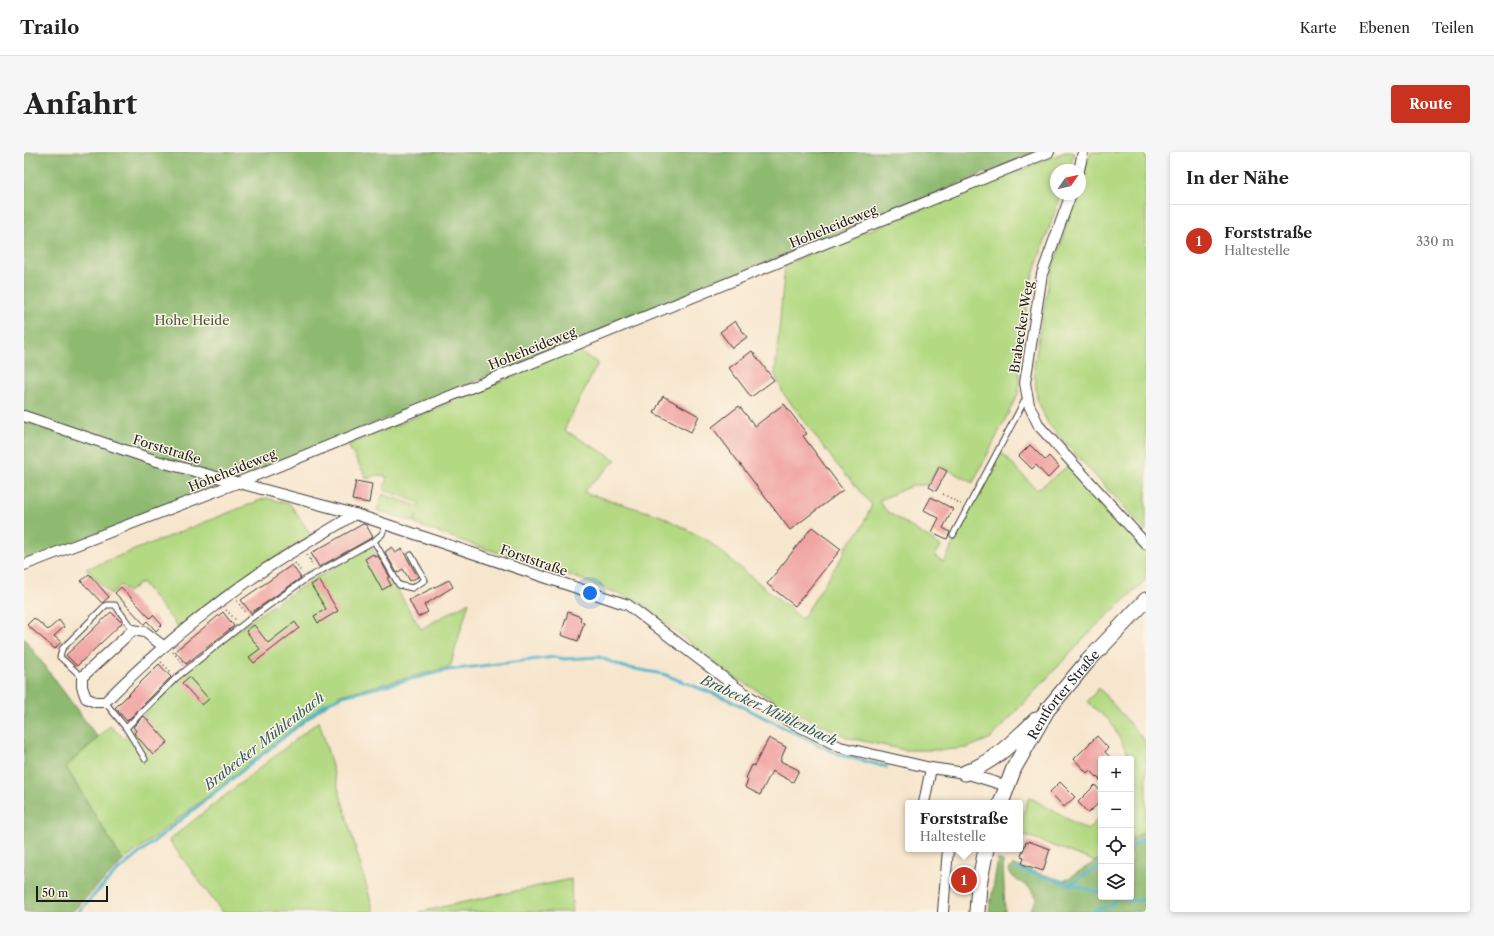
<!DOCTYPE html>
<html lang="de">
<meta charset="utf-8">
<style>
:root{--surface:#fff;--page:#f6f6f6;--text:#222;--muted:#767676;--line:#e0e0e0;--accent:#c8321e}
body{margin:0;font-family:"Libre Caslon Text",serif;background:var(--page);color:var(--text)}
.controls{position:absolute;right:12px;bottom:12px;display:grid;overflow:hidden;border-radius:4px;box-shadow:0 2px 6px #0003}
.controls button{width:36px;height:36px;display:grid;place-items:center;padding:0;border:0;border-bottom:1px solid var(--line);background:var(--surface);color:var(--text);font:20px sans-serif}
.compass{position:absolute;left:1026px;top:12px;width:36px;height:36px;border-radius:50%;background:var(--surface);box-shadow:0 2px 6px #0003;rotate:56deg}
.scale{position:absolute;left:12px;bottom:10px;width:72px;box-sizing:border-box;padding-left:4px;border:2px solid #1c1c1c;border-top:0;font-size:11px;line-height:14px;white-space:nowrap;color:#1c1c1c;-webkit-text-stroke:3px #fcf5e5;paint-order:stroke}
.you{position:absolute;left:566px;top:441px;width:14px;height:14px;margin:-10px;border:3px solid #fff;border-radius:50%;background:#1a73e8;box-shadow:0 0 0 6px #1a73e833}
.badge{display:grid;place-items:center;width:26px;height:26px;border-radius:50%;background:var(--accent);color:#fff;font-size:13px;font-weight:700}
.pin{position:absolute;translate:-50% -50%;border:2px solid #fff;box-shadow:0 1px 4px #0006}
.popup{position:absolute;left:881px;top:648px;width:118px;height:52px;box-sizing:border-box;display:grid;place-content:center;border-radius:4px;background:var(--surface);filter:drop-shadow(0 1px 3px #0005);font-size:13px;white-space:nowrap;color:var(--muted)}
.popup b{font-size:15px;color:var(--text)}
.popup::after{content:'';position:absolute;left:50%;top:100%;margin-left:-8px;border:8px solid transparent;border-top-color:var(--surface)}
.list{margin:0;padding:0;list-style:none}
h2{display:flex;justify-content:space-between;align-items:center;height:52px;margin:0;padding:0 16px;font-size:17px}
h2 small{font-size:13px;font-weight:400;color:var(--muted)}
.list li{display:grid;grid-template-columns:26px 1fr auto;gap:12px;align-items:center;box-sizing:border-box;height:72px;padding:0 16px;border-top:1px solid var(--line)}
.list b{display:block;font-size:15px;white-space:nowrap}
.list p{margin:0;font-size:13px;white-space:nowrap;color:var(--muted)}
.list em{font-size:13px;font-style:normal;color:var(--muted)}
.icon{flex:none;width:22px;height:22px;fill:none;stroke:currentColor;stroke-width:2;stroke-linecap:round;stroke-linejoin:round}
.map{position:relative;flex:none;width:1122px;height:760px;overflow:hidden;border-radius:4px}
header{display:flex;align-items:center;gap:24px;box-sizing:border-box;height:56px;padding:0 20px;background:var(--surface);border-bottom:1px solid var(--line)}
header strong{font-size:19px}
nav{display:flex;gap:22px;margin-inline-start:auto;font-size:14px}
.intro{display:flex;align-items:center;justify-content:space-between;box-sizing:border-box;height:96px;padding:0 24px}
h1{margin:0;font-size:28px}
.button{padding:10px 18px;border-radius:4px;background:var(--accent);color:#fff;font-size:14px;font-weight:700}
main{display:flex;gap:24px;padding:0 24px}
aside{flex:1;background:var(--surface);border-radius:4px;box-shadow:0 2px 6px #0003}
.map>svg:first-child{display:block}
.green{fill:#b3d982;stroke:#687a4f}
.forest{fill:#8eb970;stroke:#556a46}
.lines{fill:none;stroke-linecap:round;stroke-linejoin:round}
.stream{stroke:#4db6cc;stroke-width:3}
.building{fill:#f0a1a0}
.lane-casing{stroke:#3d3a37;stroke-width:7}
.street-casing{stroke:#3d3a37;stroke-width:12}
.secondary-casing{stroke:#3d3a37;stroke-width:17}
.path{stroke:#3d3a37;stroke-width:1.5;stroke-dasharray:1 3;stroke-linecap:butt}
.lane{stroke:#fff;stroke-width:5}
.street{stroke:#fff;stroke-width:10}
.secondary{stroke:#fff;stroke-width:15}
.labels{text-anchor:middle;stroke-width:3;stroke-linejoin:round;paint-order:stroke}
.street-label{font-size:13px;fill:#1c1c1c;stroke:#fcf5e5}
.park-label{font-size:13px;fill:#49553b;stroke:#fcf5e5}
.water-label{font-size:14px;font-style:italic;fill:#305a62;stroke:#fcf5e5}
</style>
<header>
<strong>Trailo</strong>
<nav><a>Karte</a><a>Ebenen</a><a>Teilen</a></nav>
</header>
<div class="intro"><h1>Anfahrt</h1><a class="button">Route</a></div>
<main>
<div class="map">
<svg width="1122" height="760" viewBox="0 0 1122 760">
<rect width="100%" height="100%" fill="#fcf5e5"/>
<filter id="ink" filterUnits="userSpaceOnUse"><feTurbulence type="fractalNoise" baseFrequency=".025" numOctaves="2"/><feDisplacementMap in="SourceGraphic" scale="8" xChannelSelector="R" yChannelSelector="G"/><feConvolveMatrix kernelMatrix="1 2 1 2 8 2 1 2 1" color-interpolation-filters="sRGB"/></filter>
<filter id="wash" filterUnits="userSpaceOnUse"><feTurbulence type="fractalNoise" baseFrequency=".012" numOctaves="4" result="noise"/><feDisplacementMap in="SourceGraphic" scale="16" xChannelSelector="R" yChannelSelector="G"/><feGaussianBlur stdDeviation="0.9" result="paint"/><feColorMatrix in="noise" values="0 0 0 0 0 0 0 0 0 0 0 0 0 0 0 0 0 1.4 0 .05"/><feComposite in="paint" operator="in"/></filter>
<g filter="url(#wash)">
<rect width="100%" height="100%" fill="#f7e6ce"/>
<g class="green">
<polygon points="1041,0 1049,0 1050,2 1045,18 1032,18 1032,42 1037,42 1007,129 995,206 995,240 949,331 915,313 904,333 889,333 854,349 864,360 917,394 911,404 920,410 976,299 1013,338 1044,314 1122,398 1122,428 1070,476 967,586 943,596 919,598 881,598 825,586 766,558 705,522 614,449 529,417 456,395 391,372 393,362 390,370 353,358 359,342 395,355 396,351 360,338 363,325 353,323 343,327 324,293 471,232 549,196 574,211 540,278 592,308 559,340 637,364 683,388 778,467 819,403 822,395 837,377 848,353 813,313 759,241 751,222 761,112"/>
<polygon points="1067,0 1122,0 1122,379 1024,272 1013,247 1010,214 1025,127 1053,42 1056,42 1056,33"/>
<polygon points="242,346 266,352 287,383 196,443 155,476 118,430 104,440 97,433 87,442 62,417"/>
<path d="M347,394L397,477L445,450L426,515L316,543L99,709L41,615L86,574L101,587C159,507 261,442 347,394Z"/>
<polygon points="1075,536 1122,590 1122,678 1107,688 1107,638 1115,631 1107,622 1107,607 1100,607 1104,602 1086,569 1063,550"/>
<polygon points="295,569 350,760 198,760 145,688"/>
<polygon points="1005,645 1063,678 1077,665 1077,706 1072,710 996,681 996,672"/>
<polygon points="547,727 548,760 395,760"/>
</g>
<g class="forest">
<polygon points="0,0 1012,0 0,415"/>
<polygon points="0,486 74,586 42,615 99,709 48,760 0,760"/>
<path d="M1122,678V760H1005L1012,748C1011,731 990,733 985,718L989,713L1040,729L1077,706V745H1107V688Z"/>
<polygon points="974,707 979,709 981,760 965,760"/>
</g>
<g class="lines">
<g class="stream">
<polyline points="1107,694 1122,685"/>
<polyline points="993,717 1077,741"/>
<polyline points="1046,732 1077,713"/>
<polyline points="1093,745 1107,749 1122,747"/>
<polyline points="54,760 92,720 301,552 319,544 424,518 531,505 540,507 575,505 600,515 639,522 703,547 813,602 863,615"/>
<polyline points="1070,760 1072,757 1087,754 1093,745"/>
</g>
</g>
<g id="blocks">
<g class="building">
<polygon points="711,169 723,185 708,196 696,180"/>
<polygon points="728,199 750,228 727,245 705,216"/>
<polygon points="639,244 675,264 667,280 630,261"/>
<polygon points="760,252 783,282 779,284 819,338 766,378 688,275 715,254 731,274"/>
<polygon points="1006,293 1021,308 1025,304 1035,315 1024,326 1012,313 1008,317 995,304"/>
<polygon points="915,315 923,319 912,339 905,335"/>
<polygon points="332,329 348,332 345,351 328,348"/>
<polygon points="907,345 929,357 919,376 926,380 923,387 908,380 915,366 900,358"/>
<polygon points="339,372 342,373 349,385 295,415 287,401"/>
<polygon points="788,375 817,397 771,454 743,432"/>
<polygon points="368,395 371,401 378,397 394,425 386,429 379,417 373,421 361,400"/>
<polygon points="349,402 351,405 354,404 366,425 363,426 367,433 358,438 341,407"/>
<polygon points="268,413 277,426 227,461 217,448"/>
<polygon points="65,422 85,445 78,451 57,429"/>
<polygon points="295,428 314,459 294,471 290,464 302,457 287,433"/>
<polygon points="425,428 429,435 400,453 404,460 394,465 385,448"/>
<polygon points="97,435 126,466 129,463 138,473 132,479 123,469 120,472 91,441"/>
<polygon points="87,460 98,471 53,514 42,503"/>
<polygon points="199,460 210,474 162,512 151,499"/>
<polygon points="544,460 557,465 556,469 560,471 554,489 537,483"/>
<polygon points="10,466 24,478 35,468 40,475 30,484 37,490 31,497 3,473"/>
<polygon points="271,470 275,476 230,511 225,505 236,497 222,479 230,473 244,491"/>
<polygon points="135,512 147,525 103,569 91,556"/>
<polygon points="165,525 185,547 178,553 158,531"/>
<polygon points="120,564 144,590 129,603 110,581 112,579 109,575"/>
<polygon points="1073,584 1084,596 1081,600 1088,607 1077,607 1077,629 1066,618 1063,621 1050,607"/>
<polygon points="745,586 762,595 756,609 775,618 769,630 748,619 736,643 721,635 724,628 722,626 728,613 730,614"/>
<polygon points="1036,630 1051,645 1040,655 1026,640"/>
<polygon points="1071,633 1077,640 1077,649 1064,661 1054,650"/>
<polygon points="1004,689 1026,697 1019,719 998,712 1000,705 997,704 1002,690 1004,691"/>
</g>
</g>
</g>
<g filter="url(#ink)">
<use href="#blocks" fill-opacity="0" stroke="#3d3a37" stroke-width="1"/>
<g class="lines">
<defs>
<g id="lane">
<polyline points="929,383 1002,246"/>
<polyline points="350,389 375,433 388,436 401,428 387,403"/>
<polyline points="58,525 36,505 38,497 82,453 91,453 109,478"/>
<polyline points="81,550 102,576 152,526 226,467 282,427 350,389 358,382 362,372"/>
<polyline points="102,576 121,607"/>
</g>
<g id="street">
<polyline points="1055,18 1059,0"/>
<polyline points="1047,42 1018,122 1001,231 1005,253 1015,274 1122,392"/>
<polyline points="0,264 133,309 331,362 604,453 713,536 753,563 816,595 907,616 941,621 983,634"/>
<polyline points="0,413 213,331 1025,0"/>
<path d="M139,494L121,480L109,478L58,525V535L62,546L71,550H81C129,501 183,457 240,418C270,398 301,381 331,362"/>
<polyline points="900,651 907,616"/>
<polyline points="919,760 924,697"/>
</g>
<g id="secondary">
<path d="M941,621C971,609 989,590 1012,568"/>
<path id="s1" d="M977,651L990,616L1023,558L1063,510L1122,448"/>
<polyline points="953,760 955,733 962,697"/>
</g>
</defs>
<use href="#lane" class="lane-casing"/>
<use href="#street" class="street-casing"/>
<use href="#secondary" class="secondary-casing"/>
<g class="path">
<polyline points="919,342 937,352"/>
<polyline points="283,403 289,414"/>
<polyline points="286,408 290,406"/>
<polyline points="271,411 278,421"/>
<polyline points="213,449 221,460"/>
<polyline points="202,458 212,468"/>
<polyline points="149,500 159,513"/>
<polyline points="137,510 147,520"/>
</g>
<use href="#lane" class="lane"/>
<use href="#street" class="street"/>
<use href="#secondary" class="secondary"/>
</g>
</g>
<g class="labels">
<g class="street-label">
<text transform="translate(809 74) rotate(-22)" y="5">Hoheheideweg</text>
<text transform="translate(997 175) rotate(-81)" y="5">Brabecker Weg</text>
<text transform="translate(508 196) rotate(-22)" y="5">Hoheheideweg</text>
<text transform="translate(143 297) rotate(17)" y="5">Forststraße</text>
<text transform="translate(208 318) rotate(-22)" y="5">Hoheheideweg</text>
<text transform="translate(510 408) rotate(19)" y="5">Forststraße</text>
<text dy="5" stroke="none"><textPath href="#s1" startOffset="126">Rentforter Straße</textPath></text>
</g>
<g class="park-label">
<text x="168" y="173">Hohe Heide</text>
</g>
<g class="water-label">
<text transform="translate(745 558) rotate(25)" y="5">Brabecker Mühlenbach</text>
<text transform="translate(240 589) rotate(-38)" y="5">Brabecker Mühlenbach</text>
</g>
</g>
</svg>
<div class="controls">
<button>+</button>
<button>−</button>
<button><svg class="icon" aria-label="locate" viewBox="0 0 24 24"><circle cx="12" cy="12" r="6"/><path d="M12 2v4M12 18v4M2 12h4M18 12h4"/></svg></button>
<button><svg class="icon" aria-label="layers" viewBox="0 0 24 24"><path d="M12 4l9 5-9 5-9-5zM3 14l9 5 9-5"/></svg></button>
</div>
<svg class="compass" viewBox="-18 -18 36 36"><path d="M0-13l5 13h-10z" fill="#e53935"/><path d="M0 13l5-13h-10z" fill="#767676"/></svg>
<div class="scale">50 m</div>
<div class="you"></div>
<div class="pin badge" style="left:940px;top:728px">1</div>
<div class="popup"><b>Forststraße</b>Haltestelle</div>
</div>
<aside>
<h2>In der Nähe<small></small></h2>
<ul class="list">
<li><span class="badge">1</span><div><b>Forststraße</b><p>Haltestelle</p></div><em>330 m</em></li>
</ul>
</aside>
</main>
